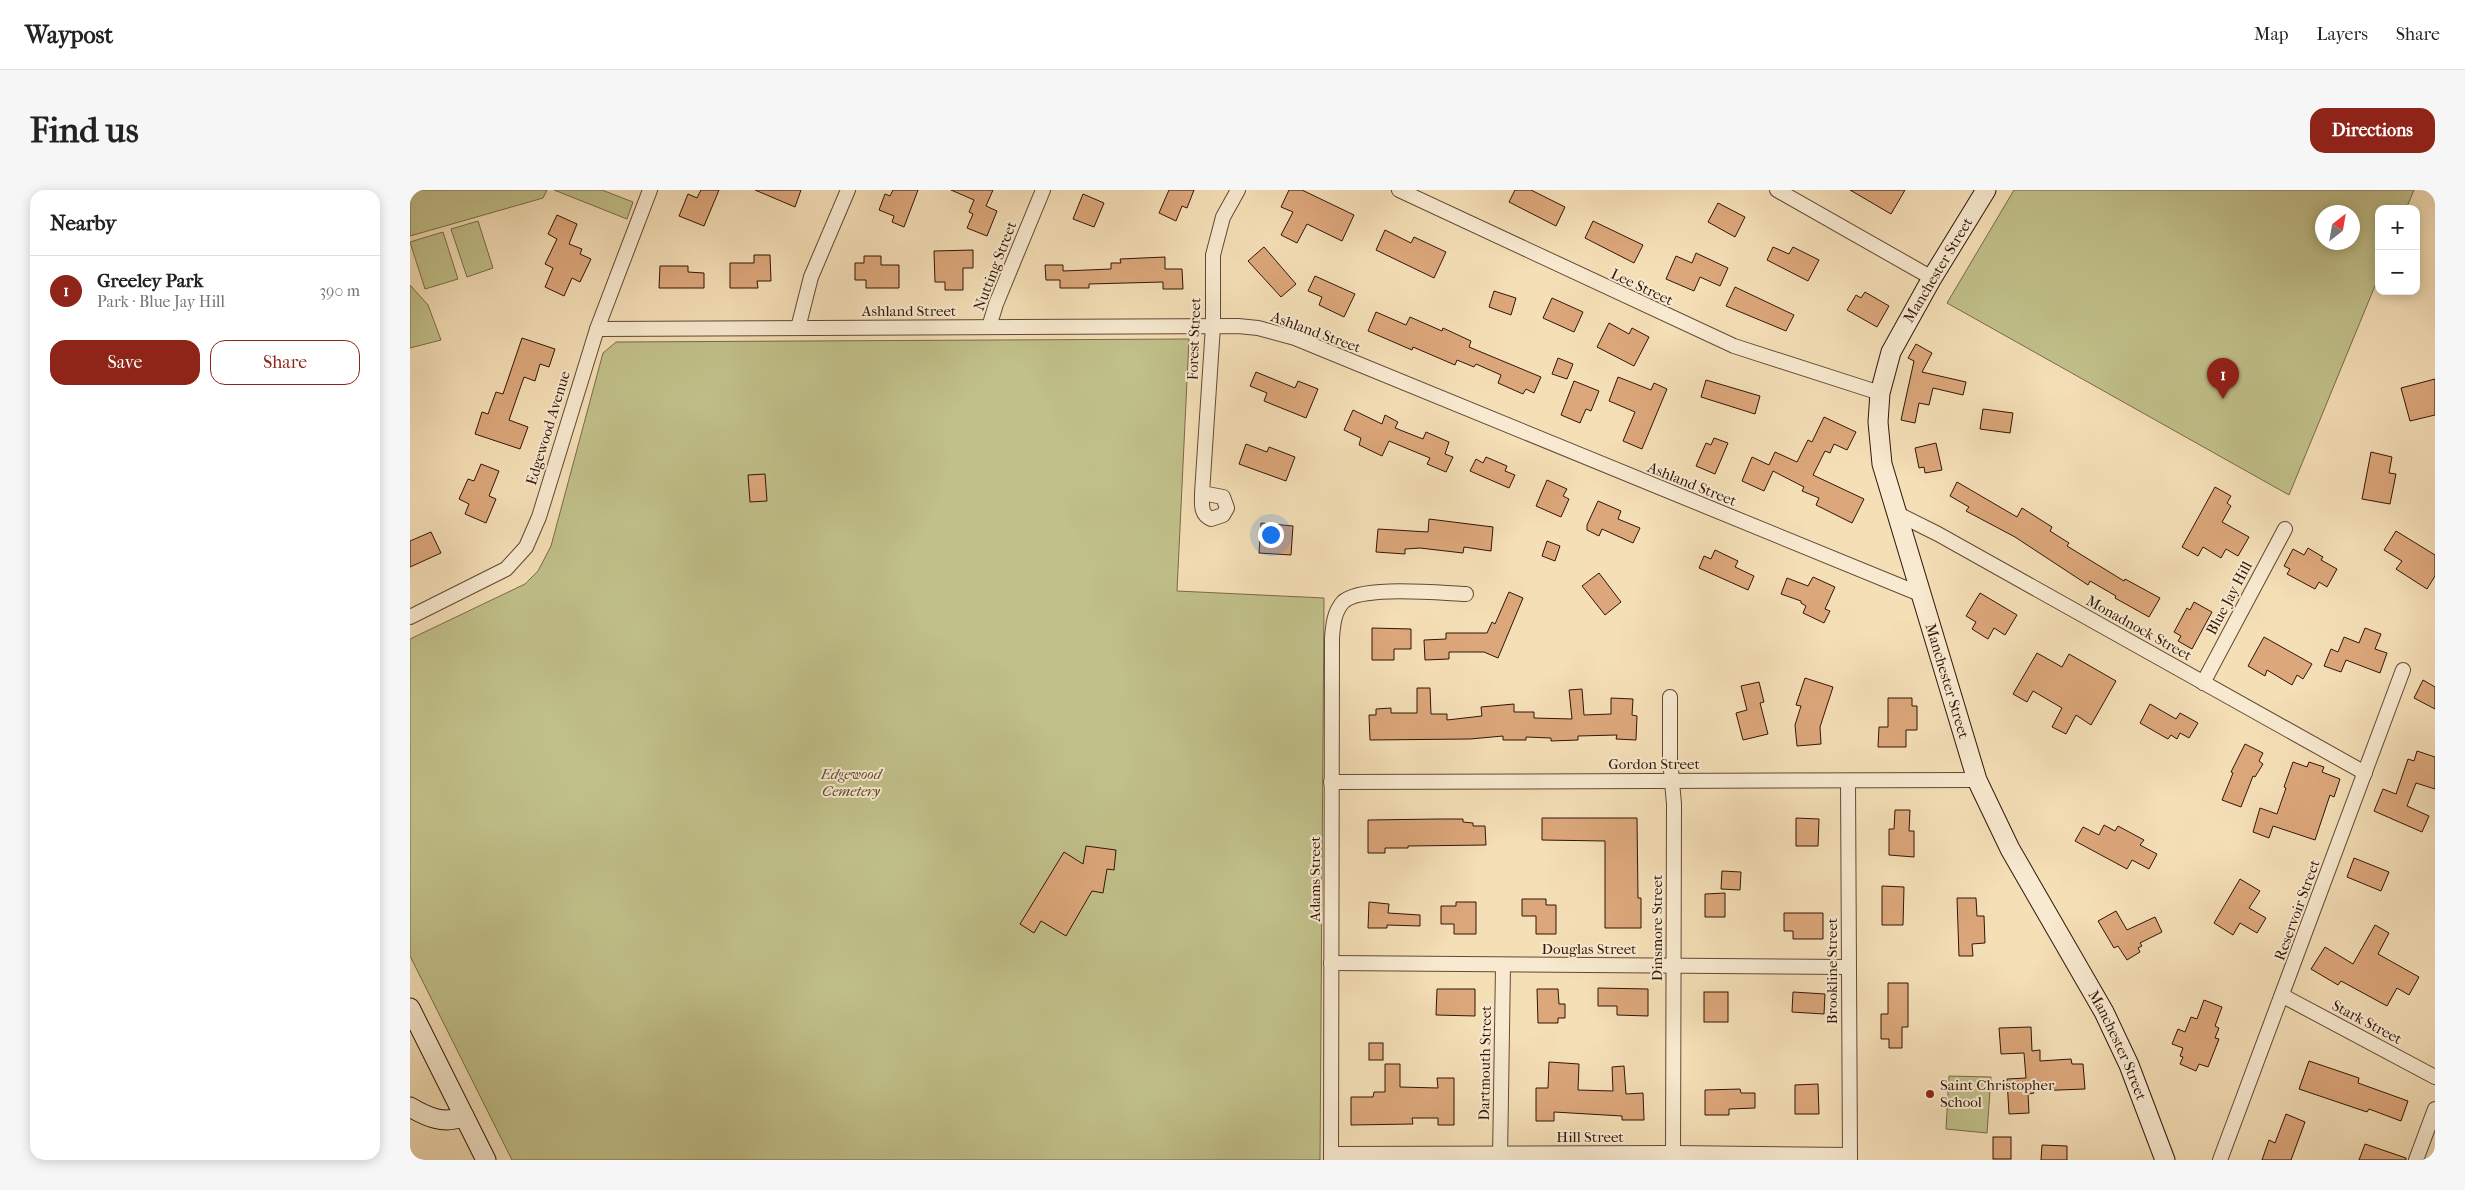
<!DOCTYPE html>
<meta charset="utf-8">
<style>
:root{--surface:#fff;--page:#f6f6f6;--text:#222;--muted:#767676;--line:#e0e0e0;--accent:#8f2418}
body{margin:0;font-family:"IM FELL French Canon",serif;background:var(--page);color:var(--text)}
.controls{position:absolute;right:15px;top:15px;display:grid;overflow:hidden;border-radius:10px;box-shadow:0 2px 12px #0003}
.controls button{width:45px;height:45px;display:grid;place-items:center;padding:0;border:0;border-bottom:1px solid var(--line);background:var(--surface);color:var(--text);font:25px sans-serif}
.compass{position:absolute;left:1905px;top:15px;width:45px;height:45px;border-radius:50%;background:var(--surface);box-shadow:0 2px 12px #0003;rotate:31deg}
.you{position:absolute;left:860px;top:344px;width:18px;height:18px;margin:-12px;border:4px solid #fff;border-radius:50%;background:#1a73e8;box-shadow:0 0 0 8px #1a73e833}
.badge{display:grid;place-items:center;width:32px;height:32px;border-radius:50%;background:var(--accent);color:#fff;font-size:16px;font-weight:700}
.pin{position:absolute;translate:-50% -41px;filter:drop-shadow(0 1px 2px #0008)}
.pin::after{content:'';position:absolute;top:26px;width:18px;height:15px;background:inherit;clip-path:polygon(0 0,100% 0,50% 100%)}
.list{margin:0;padding:0;list-style:none}
h2{display:flex;justify-content:space-between;align-items:center;height:65px;margin:0;padding:0 20px;font-size:21px}
h2 small{font-size:16px;font-weight:400;color:var(--muted)}
.list li{display:grid;grid-template-columns:32px 1fr auto;gap:15px;align-items:center;box-sizing:border-box;height:70px;padding:0 20px;border-top:1px solid var(--line)}
.list b{display:block;font-size:19px;white-space:nowrap}
.list p{margin:0;font-size:16px;white-space:nowrap;color:var(--muted)}
.list em{font-size:16px;font-style:normal;color:var(--muted)}
.actions{display:flex;gap:10px;padding:15px 20px}
.actions a{flex:1;padding:11px 0;border:1px solid var(--accent);border-radius:15px;text-align:center;font-size:18px;color:var(--accent)}
.actions .main{background:var(--accent);color:#fff}
.map{position:relative;flex:none;width:2025px;height:970px;overflow:hidden;border-radius:15px}
header{display:flex;align-items:center;gap:30px;box-sizing:border-box;height:70px;padding:0 25px;background:var(--surface);border-bottom:1px solid var(--line)}
header strong{font-size:24px}
nav{display:flex;gap:28px;margin-inline-start:auto;font-size:18px}
.intro{display:flex;align-items:center;justify-content:space-between;box-sizing:border-box;height:120px;padding:0 30px}
h1{margin:0;font-size:35px}
.button{padding:12px 22px;border-radius:15px;background:var(--accent);color:#fff;font-size:18px;font-weight:700}
main{display:flex;gap:30px;padding:0 30px}
aside{flex:1;background:var(--surface);border-radius:15px;box-shadow:0 2px 12px #0003}
.map>svg:first-child{display:block}
.green{fill:#c1c08a;stroke:#7a6a48;fill-rule:evenodd}
.building{fill:#dca77b;stroke:#321507}
.lines{fill:none;stroke-linecap:round;stroke-linejoin:round}
.street-casing{stroke:#634833;stroke-width:16}
.secondary-casing{stroke:#321507;stroke-width:21}
.street{stroke:#f8ead0;stroke-width:14}
.secondary{stroke:#f8ead0;stroke-width:19}
.poi-dot{fill:#8f2418;stroke:#f8ead0;stroke-width:2}
.labels{text-anchor:middle;stroke-width:4;stroke-linejoin:round;paint-order:stroke}
.street-label{font-size:15px;fill:#321507;stroke:#f8ead0}
.park-label{font-size:15px;font-style:italic;fill:#5d482e;stroke:#f8ead0}
.poi-label{font-size:15px;fill:#321507;stroke:#f8ead0;text-anchor:start}
</style>
<header>
<strong>Waypost</strong>
<nav><a>Map</a><a>Layers</a><a>Share</a></nav>
</header>
<div class="intro"><h1>Find us</h1><a class="button">Directions</a></div>
<main>
<aside>
<h2>Nearby<small></small></h2>
<ul class="list">
<li><span class="badge">1</span><div><b>Greeley Park</b><p>Park · Blue Jay Hill</p></div><em>390 m</em></li>
</ul>
<div class="actions"><a class="main">Save</a><a>Share</a></div>
</aside>
<div class="map">
<svg width="2025" height="970" viewBox="0 0 2025 970">
<rect width="100%" height="100%" fill="#f5dfb7"/>
<filter id="stains"><feTurbulence type="fractalNoise" baseFrequency=".004" numOctaves="4"/><feColorMatrix values="0 0 0 0 .2 0 0 0 0 .09 0 0 0 0 .02 0 0 0 .5 -.17"/></filter>
<radialGradient id="worn" r=".72"><stop offset=".6" stop-color="#630" stop-opacity="0"/><stop offset="1" stop-color="#630" stop-opacity=".3"/></radialGradient>
<g class="green">
<polygon points="0,0 137,0 133,8 0,46"/>
<polygon points="144,0 192,0 223,12 217,29"/>
<path d="M1604,0H2004L1996,19H1969V86L1879,305L1537,113ZM1912,22H1942V52H1912Z"/>
<polygon points="68,31 83,78 57,87 41,39"/>
<polygon points="33,42 48,89 15,99 0,52"/>
<polygon points="0,95 18,115 31,150 0,158"/>
<polygon points="779,149 767,401 914,408 910,970 102,970 0,766 0,449 115,394 128,381 141,356 193,163 206,152"/>
<polygon points="1539,886 1581,887 1577,943 1536,939"/>
</g>
<g class="building">
<polygon points="291,0 309,0 294,36 269,26 278,4 287,8"/>
<polygon points="345,0 391,0 385,17"/>
<polygon points="483,0 508,0 494,37 482,32 484,26 469,20 475,4 480,6"/>
<polygon points="541,0 583,0 576,16 587,21 577,46 557,38 563,24 559,22 564,10"/>
<polygon points="759,0 784,0 777,18 772,16 766,31 749,23"/>
<polygon points="879,0 892,0 944,25 932,51 897,34 887,53 871,45 883,22 871,17"/>
<polygon points="1105,0 1121,0 1155,17 1146,36 1099,12"/>
<polygon points="1440,0 1495,0 1481,24"/>
<polygon points="673,4 694,13 684,37 663,29"/>
<polygon points="1308,13 1335,27 1325,47 1298,32"/>
<polygon points="147,25 167,34 159,54 172,59 170,64 181,69 170,92 162,88 154,106 135,97 143,78 135,74 147,49 138,44"/>
<polygon points="1183,31 1233,55 1224,73 1175,48"/>
<polygon points="975,40 1001,53 1004,47 1036,62 1024,88 966,60"/>
<polygon points="854,57 886,94 871,107 838,71"/>
<polygon points="1363,57 1379,64 1383,57 1409,70 1398,91 1357,70"/>
<polygon points="563,60 563,78 553,78 553,100 535,100 535,92 525,92 524,61"/>
<polygon points="1286,63 1318,78 1310,96 1290,87 1284,101 1256,89 1266,66 1282,73"/>
<polygon points="344,65 360,65 361,91 347,91 348,98 320,98 320,73 344,73"/>
<polygon points="454,66 471,66 471,75 489,75 489,98 456,98 456,90 445,90 445,73 454,73"/>
<polygon points="755,67 755,79 772,79 773,99 753,99 753,92 679,94 679,98 650,98 650,90 636,90 635,75 653,75 653,81 701,79 701,73 711,73 710,69"/>
<polygon points="250,76 278,76 278,82 294,83 294,98 249,98"/>
<polygon points="905,86 945,104 934,127 909,115 912,107 898,101"/>
<polygon points="1325,97 1384,125 1376,141 1316,116"/>
<polygon points="1084,101 1106,108 1101,125 1079,117"/>
<polygon points="1455,102 1479,116 1467,137 1437,120 1446,105 1451,108"/>
<polygon points="1142,108 1173,122 1164,142 1133,128"/>
<polygon points="966,122 996,135 1000,127 1032,141 1033,138 1061,151 1059,157 1131,187 1124,203 1116,199 1113,204 1088,193 1091,185 1066,174 1064,177 1047,170 1045,175 1003,157 1002,160 958,141"/>
<polygon points="1199,133 1219,144 1222,138 1239,147 1224,176 1187,157"/>
<polygon points="112,148 145,159 139,177 130,174 125,191 114,187 99,230 118,237 110,259 65,244 72,222 78,224 86,202 93,204"/>
<polygon points="1506,154 1522,163 1512,182 1556,192 1553,205 1523,198 1519,215 1509,213 1505,233 1491,230 1504,171 1498,168"/>
<polygon points="1148,168 1163,174 1157,189 1142,184"/>
<polygon points="846,182 885,198 888,191 908,199 896,228 854,211 857,203 840,196"/>
<polygon points="1208,187 1241,200 1244,193 1257,199 1232,259 1213,251 1225,222 1199,211"/>
<polygon points="2025,189 2025,225 2000,231 1991,198"/>
<polygon points="1296,190 1350,206 1345,224 1291,207"/>
<polygon points="1164,191 1189,201 1181,221 1176,219 1170,233 1151,225"/>
<polygon points="1573,219 1603,223 1600,243 1570,239"/>
<polygon points="943,220 972,234 975,225 988,232 985,238 1013,249 1016,242 1039,252 1035,264 1043,267 1036,282 1017,274 1020,268 979,251 972,266 949,255 951,248 934,240"/>
<polygon points="1414,227 1446,242 1437,260 1424,254 1420,263 1415,261 1403,285 1454,309 1442,333 1406,315 1409,308 1392,301 1394,297 1363,281 1354,301 1332,291 1342,267 1359,275 1365,262 1387,272 1398,250 1402,252"/>
<polygon points="1304,248 1318,253 1305,284 1286,276 1296,253 1301,255"/>
<polygon points="1526,253 1532,280 1515,283 1514,277 1509,278 1505,258"/>
<polygon points="836,254 857,262 859,257 885,267 876,291 829,274"/>
<polygon points="1961,262 1982,267 1979,283 1986,284 1980,314 1952,309"/>
<polygon points="1076,267 1097,276 1095,281 1105,285 1099,298 1060,281 1066,269 1073,273"/>
<polygon points="71,274 89,281 79,306 86,309 76,333 55,324 59,314 49,309 58,289 64,291"/>
<polygon points="355,284 357,311 340,312 338,285"/>
<polygon points="1137,290 1157,299 1153,306 1159,309 1151,327 1126,316"/>
<polygon points="1547,292 1607,327 1612,318 1642,337 1640,341 1659,353 1657,356 1714,391 1715,389 1750,408 1739,427 1705,408 1706,406 1680,391 1678,395 1605,347 1556,321 1559,317 1540,306"/>
<polygon points="1805,297 1821,306 1817,313 1821,316 1812,332 1839,347 1828,366 1816,359 1811,368 1793,357 1788,366 1772,357"/>
<polygon points="1188,311 1211,321 1208,329 1230,338 1223,353 1192,339 1189,346 1177,340 1177,335"/>
<polygon points="1019,329 1083,337 1081,361 1054,357 1053,363 1010,358 995,359 995,364 966,362 968,339 1018,342"/>
<polygon points="851,333 883,336 881,365 849,363"/>
<polygon points="1986,341 2025,365 2025,386 2017,399 1986,379 1992,371 1974,360"/>
<polygon points="21,342 31,363 0,377 0,351"/>
<polygon points="1137,351 1150,356 1145,371 1132,366"/>
<polygon points="1898,358 1913,367 1911,370 1927,379 1917,397 1909,392 1905,399 1877,384 1880,379 1874,376 1883,359 1894,365"/>
<polygon points="1305,360 1328,371 1325,377 1344,386 1338,400 1289,378 1294,366 1301,369"/>
<polygon points="1189,383 1211,412 1195,425 1172,396"/>
<polygon points="1403,387 1425,397 1415,419 1420,421 1414,433 1393,423 1396,416 1391,413 1391,411 1371,404 1377,388 1398,396"/>
<polygon points="1099,402 1113,408 1088,468 1074,462 1039,462 1039,469 1015,470 1014,450 1036,449 1036,443 1077,443 1082,432 1085,434"/>
<polygon points="1570,403 1607,425 1595,445 1584,438 1578,449 1562,439 1566,432 1556,426"/>
<polygon points="1784,412 1802,422 1782,459 1768,451 1771,446 1764,442 1777,418 1780,420"/>
<polygon points="962,438 1001,439 1001,459 984,459 984,470 962,470"/>
<polygon points="1955,438 1971,444 1965,459 1977,463 1970,483 1936,470 1931,482 1914,476 1921,459 1928,462 1934,447 1949,453"/>
<polygon points="1854,447 1902,474 1893,489 1887,485 1882,495 1857,480 1855,486 1838,476"/>
<polygon points="1627,463 1652,477 1659,464 1706,491 1681,535 1666,525 1656,544 1642,537 1652,518 1623,501 1617,512 1603,504"/>
<polygon points="1395,488 1423,497 1410,537 1411,554 1387,556 1385,535 1391,516 1386,515"/>
<polygon points="2013,490 2025,497 2025,519 2004,508"/>
<polygon points="1349,492 1354,512 1350,513 1358,544 1333,550 1326,523 1337,520 1331,496"/>
<polygon points="1007,498 1020,498 1021,524 1037,524 1037,530 1072,526 1071,517 1104,514 1104,522 1124,522 1124,528 1162,529 1159,500 1172,499 1174,525 1201,524 1201,508 1223,509 1222,525 1227,526 1226,550 1206,549 1207,545 1168,546 1168,550 1141,551 1141,548 1116,547 1116,550 1093,550 1093,546 1060,549 960,550 959,525 966,525 966,519 981,518 981,523 1007,523"/>
<polygon points="1478,508 1502,508 1502,516 1507,516 1507,540 1496,540 1496,557 1468,557 1469,537 1478,537"/>
<polygon points="1740,514 1766,529 1770,523 1788,533 1779,548 1770,543 1767,549 1761,545 1758,549 1730,533"/>
<polygon points="1835,554 1853,563 1849,571 1853,574 1845,587 1843,586 1831,617 1812,610 1823,583 1821,582"/>
<polygon points="2007,561 2025,567 2025,599 2006,593 1997,616 2019,626 2012,642 1964,621 1973,599 1986,604 1998,569 2004,571"/>
<polygon points="1883,572 1897,577 1899,572 1914,577 1912,582 1930,589 1924,607 1920,605 1905,650 1863,636 1859,648 1843,642 1850,618 1867,624 1876,598 1874,597"/>
<polygon points="1485,620 1500,620 1499,641 1504,641 1504,667 1479,665 1479,639 1484,639"/>
<polygon points="1132,628 1227,628 1228,708 1231,708 1231,738 1195,738 1195,651 1132,650"/>
<polygon points="1386,628 1409,629 1408,656 1386,656"/>
<polygon points="1029,629 1053,629 1053,632 1063,633 1063,636 1075,636 1076,655 998,656 998,658 975,658 975,663 958,663 958,630"/>
<polygon points="1694,635 1705,641 1708,636 1734,650 1730,655 1747,664 1739,679 1722,670 1717,679 1665,651 1673,637 1689,645"/>
<polygon points="676,656 706,660 704,680 697,679 693,703 682,701 656,746 631,731 624,743 610,734 654,662 673,674"/>
<polygon points="1944,668 1979,682 1971,701 1937,687"/>
<polygon points="1312,681 1331,682 1330,700 1311,699"/>
<polygon points="1830,689 1850,701 1839,718 1856,728 1847,743 1830,733 1823,745 1804,733"/>
<polygon points="1472,696 1494,697 1493,735 1472,735"/>
<polygon points="1315,703 1315,727 1295,727 1295,704"/>
<polygon points="1547,708 1566,708 1567,726 1574,726 1575,753 1562,754 1563,766 1549,766"/>
<polygon points="1112,709 1136,709 1136,715 1146,715 1146,744 1126,744 1126,726 1112,726"/>
<polygon points="959,712 979,714 978,723 1010,725 1010,736 977,735 977,738 958,738"/>
<polygon points="1046,712 1066,712 1066,744 1044,744 1044,734 1031,734 1031,716 1046,716"/>
<polygon points="1706,721 1717,740 1745,727 1752,742 1730,753 1732,756 1728,758 1730,762 1717,770 1708,756 1704,758 1688,731"/>
<polygon points="1374,723 1413,723 1413,749 1383,749 1383,741 1374,741"/>
<polygon points="1965,735 1979,743 1968,764 2009,787 1999,805 1987,798 1977,816 1931,791 1928,795 1901,779 1915,757 1943,774"/>
<polygon points="1478,793 1498,793 1498,837 1492,837 1492,858 1479,858 1479,849 1471,849 1471,824 1478,824"/>
<polygon points="1188,798 1238,799 1238,826 1207,825 1207,816 1188,816"/>
<polygon points="1027,799 1065,799 1065,826 1026,825"/>
<polygon points="1127,799 1148,799 1149,814 1155,814 1155,828 1148,828 1148,833 1128,833"/>
<rect x="1294" y="802" width="24" height="30"/>
<polygon points="1383,802 1415,804 1414,824 1382,822"/>
<polygon points="1794,810 1812,817 1805,836 1809,838 1805,848 1809,849 1798,877 1789,874 1786,881 1770,874 1773,867 1770,866 1773,858 1762,854 1768,839 1775,842 1781,827 1787,829"/>
<polygon points="1621,837 1622,861 1630,860 1630,871 1661,869 1662,874 1673,874 1675,899 1623,901 1624,903 1618,904 1619,923 1599,924 1597,889 1616,888 1614,863 1591,864 1589,838"/>
<rect x="959" y="853" width="14" height="17"/>
<polygon points="1899,871 1949,888 1948,893 1998,911 1991,931 1959,919 1957,922 1889,899"/>
<polygon points="1139,872 1169,874 1168,900 1203,901 1202,877 1214,876 1216,904 1233,903 1234,930 1212,930 1212,926 1144,922 1144,931 1126,931 1126,898 1138,898"/>
<polygon points="975,874 990,874 990,897 1028,898 1027,888 1044,888 1044,935 1028,935 1028,928 1002,928 1003,934 941,935 941,907 963,907 964,902 975,902"/>
<polygon points="1408,894 1409,924 1385,924 1385,895"/>
<polygon points="1330,899 1331,903 1345,903 1345,918 1319,919 1319,925 1295,925 1295,900"/>
<polygon points="1876,924 1895,932 1881,970 1852,970 1859,950 1865,953"/>
<rect x="1583" y="947" width="18" height="22"/>
<polygon points="1955,954 1996,968 1996,970 1949,970"/>
<polygon points="1632,955 1657,956 1657,970 1631,970"/>
</g>
<g class="lines">
<defs>
<g id="street">
<polyline points="989,0 1324,156 1470,203"/>
<polyline points="1367,0 1522,88"/>
<polyline points="579,137 586,114 633,0"/>
<polyline points="388,138 401,87 438,0"/>
<polyline points="187,139 828,136 848,138 885,148 1510,404"/>
<path d="M792,303L813,307L817,318L813,325L801,329C790,324 792,314 792,303L803,136V65L813,27L828,0"/>
<polyline points="1486,323 1528,344 1955,583"/>
<polyline points="0,427 96,379 116,357 129,327 187,139 240,0"/>
<polyline points="1793,493 1875,339"/>
<polyline points="1260,507 1260,569 1264,614 1263,970"/>
<polyline points="1438,591 1440,970"/>
<polyline points="921,592 1567,590"/>
<polyline points="921,773 1438,777"/>
<polyline points="1873,806 2025,887"/>
<polyline points="921,964 1263,963 1440,965"/>
<path d="M921,970L922,448C923,435 924,422 933,412C950,395 1030,403 1056,404"/>
<polyline points="1090,970 1093,776"/>
<polyline points="1810,970 1993,480"/>
<polyline points="2006,970 2025,919"/>
</g>
<g id="secondary">
<path id="s1" d="M1576,0L1522,88L1481,162L1470,203L1468,232L1472,274L1567,590L1600,659L1694,822L1719,875L1755,970"/>
<polyline points="0,818 76,970"/>
<path d="M0,917C17,927 34,935 54,926"/>
</g>
</defs>
<use href="#street" class="street-casing"/>
<use href="#secondary" class="secondary-casing"/>
<use href="#street" class="street"/>
<use href="#secondary" class="secondary"/>
</g>
<circle class="poi-dot" cx="1520" cy="904" r="5"/>
<g class="labels">
<g class="street-label">
<text transform="translate(585 76) rotate(-69)" y="5">Nutting Street</text>
<text transform="translate(1528 80) rotate(-59)" y="5">Manchester Street</text>
<text transform="translate(1232 97) rotate(25)" y="5">Lee Street</text>
<text x="499" y="126">Ashland Street</text>
<text transform="translate(906 142) rotate(20)" y="5">Ashland Street</text>
<text transform="translate(784 149) rotate(-88)" y="5">Forest Street</text>
<text transform="translate(138 238) rotate(-73)" y="5">Edgewood Avenue</text>
<text transform="translate(1282 294) rotate(22)" y="5">Ashland Street</text>
<text transform="translate(1819 408) rotate(-62)" y="5">Blue Jay Hill</text>
<text transform="translate(1729 438) rotate(29)" y="5">Monadnock Street</text>
<text dy="5" stroke="none"><textPath href="#s1" startOffset="528">Manchester Street</textPath></text>
<text x="1244" y="579">Gordon Street</text>
<text transform="translate(905 689) rotate(-90)" y="5">Adams Street</text>
<text transform="translate(1887 720) rotate(-70)" y="5">Reservoir Street</text>
<text transform="translate(1247 738) rotate(-90)" y="5">Dinsmore Street</text>
<text x="1179" y="764">Douglas Street</text>
<text transform="translate(1422 781) rotate(-90)" y="5">Brookline Street</text>
<text transform="translate(1957 832) rotate(28)" y="5">Stark Street</text>
<text dy="5" stroke="none"><textPath href="#s1" startOffset="932">Manchester Street</textPath></text>
<text transform="translate(1075 873) rotate(-89)" y="5">Dartmouth Street</text>
<text x="1180" y="952">Hill Street</text>
</g>
<g class="park-label">
<text x="441" y="589">Edgewood<tspan x="441" dy="17">Cemetery</tspan></text>
</g>
<g class="poi-label">
<text x="1530" y="900">Saint Christopher<tspan x="1530" dy="17">School</tspan></text>
</g>
</g>
<rect width="100%" height="100%" filter="url(#stains)"/>
<rect width="100%" height="100%" fill="url(#worn)"/>
</svg>
<div class="controls">
<button>+</button>
<button>−</button>
</div>
<svg class="compass" viewBox="-18 -18 36 36"><path d="M0-13l5 13h-10z" fill="#e53935"/><path d="M0 13l5-13h-10z" fill="#767676"/></svg>
<div class="you"></div>
<div class="pin badge" style="left:1813px;top:209px">1</div>
</div>
</main>
